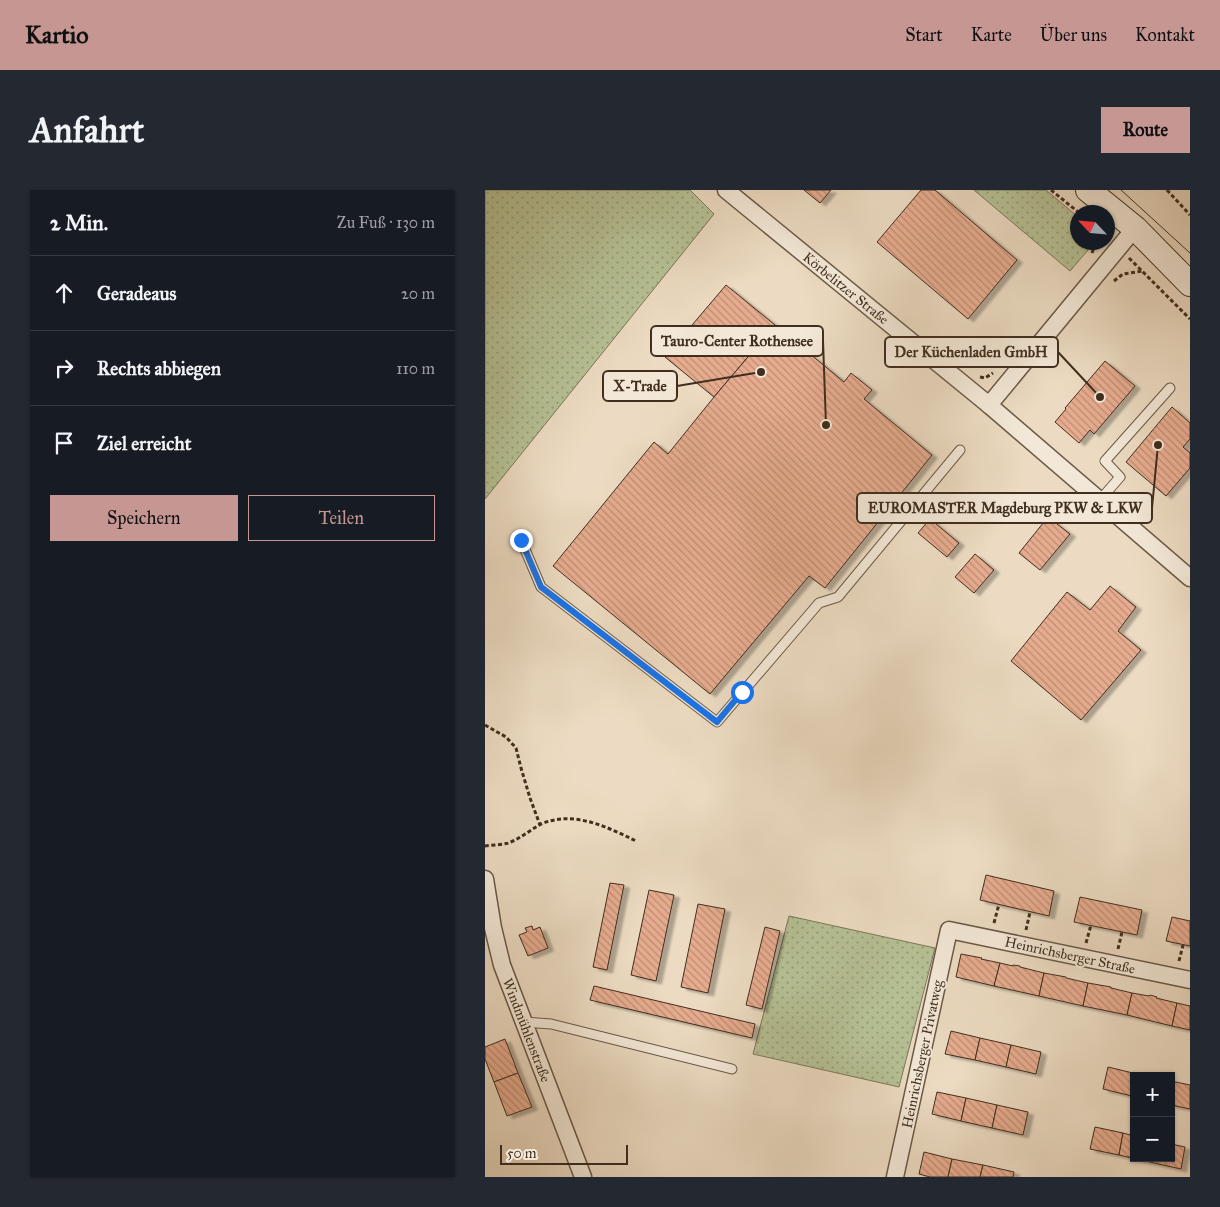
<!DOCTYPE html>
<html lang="de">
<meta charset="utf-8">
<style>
:root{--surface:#171b24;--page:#242831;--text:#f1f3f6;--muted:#9ea1a6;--line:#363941;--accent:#c59692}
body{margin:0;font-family:"IM FELL Great Primer",serif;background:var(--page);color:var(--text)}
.controls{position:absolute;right:15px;bottom:15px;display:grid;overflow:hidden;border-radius:0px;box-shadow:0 1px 4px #0004}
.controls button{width:45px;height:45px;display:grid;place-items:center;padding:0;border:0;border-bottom:1px solid var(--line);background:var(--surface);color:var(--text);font:25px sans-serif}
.compass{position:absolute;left:585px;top:15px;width:45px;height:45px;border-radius:50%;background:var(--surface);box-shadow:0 1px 4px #0004;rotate:296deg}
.scale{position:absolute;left:15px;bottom:12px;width:128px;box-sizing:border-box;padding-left:5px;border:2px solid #402e1e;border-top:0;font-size:14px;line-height:18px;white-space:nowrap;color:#402e1e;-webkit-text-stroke:4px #f3e8d7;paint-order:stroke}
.stop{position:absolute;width:15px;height:15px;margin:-11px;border:4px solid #1a73e8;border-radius:50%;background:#fff}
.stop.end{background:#1a73e8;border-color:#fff;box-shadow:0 1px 5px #0008}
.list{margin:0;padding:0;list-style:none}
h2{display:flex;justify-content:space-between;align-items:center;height:65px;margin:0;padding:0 20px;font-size:21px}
h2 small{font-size:16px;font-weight:400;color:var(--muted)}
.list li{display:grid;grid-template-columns:32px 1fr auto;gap:15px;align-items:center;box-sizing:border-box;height:75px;padding:0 20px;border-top:1px solid var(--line)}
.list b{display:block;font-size:19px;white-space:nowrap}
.list em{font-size:16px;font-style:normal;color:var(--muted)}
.actions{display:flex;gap:10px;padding:15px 20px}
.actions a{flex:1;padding:11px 0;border:1px solid var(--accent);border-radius:0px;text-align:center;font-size:18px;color:var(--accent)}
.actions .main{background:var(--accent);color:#111}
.icon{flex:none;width:28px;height:28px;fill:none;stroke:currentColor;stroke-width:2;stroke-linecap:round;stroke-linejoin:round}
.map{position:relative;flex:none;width:705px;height:987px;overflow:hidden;border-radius:0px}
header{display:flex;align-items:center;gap:30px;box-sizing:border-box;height:70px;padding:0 25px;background:var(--accent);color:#111}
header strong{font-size:24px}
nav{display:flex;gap:28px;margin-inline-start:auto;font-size:18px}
.intro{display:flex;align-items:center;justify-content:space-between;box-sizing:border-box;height:120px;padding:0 30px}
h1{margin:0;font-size:35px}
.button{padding:12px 22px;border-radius:0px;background:var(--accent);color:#111;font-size:18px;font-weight:700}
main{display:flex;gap:30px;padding:0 30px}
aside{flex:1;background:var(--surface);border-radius:0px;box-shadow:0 1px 4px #0004}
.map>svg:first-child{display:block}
.grass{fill:url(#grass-dots);stroke:#7b785a}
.building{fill:url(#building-back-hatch);stroke:#402e1e;filter:url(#shadow)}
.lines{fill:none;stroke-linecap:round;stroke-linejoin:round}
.lane-casing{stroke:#6b5947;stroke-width:11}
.street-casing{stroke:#6b5947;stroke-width:19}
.secondary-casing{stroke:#402e1e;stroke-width:26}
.path{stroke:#402e1e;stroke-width:3;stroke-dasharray:4 2.5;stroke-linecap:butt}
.lane{stroke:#f3e8d7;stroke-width:9}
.street{stroke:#f3e8d7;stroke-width:16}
.secondary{stroke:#f3e8d7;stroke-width:24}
.tram{stroke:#402e1e;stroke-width:1}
.route{stroke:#1a73e8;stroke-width:6}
.labels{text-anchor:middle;stroke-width:4;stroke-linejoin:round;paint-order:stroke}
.street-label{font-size:14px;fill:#402e1e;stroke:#f3e8d7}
.leader{fill:none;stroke:#402e1e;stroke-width:2}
.callout-dot{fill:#402e1e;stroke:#f3e8d7;stroke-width:2}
.callout{fill:#f3e8d7;stroke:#402e1e;stroke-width:2}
.callout-label{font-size:15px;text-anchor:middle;font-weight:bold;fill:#402e1e}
</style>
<header>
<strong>Kartio</strong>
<nav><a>Start</a><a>Karte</a><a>Über uns</a><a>Kontakt</a></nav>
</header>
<div class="intro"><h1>Anfahrt</h1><a class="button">Route</a></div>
<main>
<aside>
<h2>2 Min.<small>Zu Fuß · 130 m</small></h2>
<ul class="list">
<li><svg class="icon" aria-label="ahead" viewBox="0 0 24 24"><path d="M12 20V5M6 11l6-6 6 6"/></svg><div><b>Geradeaus</b></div><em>20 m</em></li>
<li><svg class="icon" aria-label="right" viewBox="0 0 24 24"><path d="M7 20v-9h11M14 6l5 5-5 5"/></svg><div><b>Rechts abbiegen</b></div><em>110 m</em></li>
<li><svg class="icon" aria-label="arrive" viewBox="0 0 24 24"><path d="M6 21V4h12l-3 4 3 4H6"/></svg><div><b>Ziel erreicht</b></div></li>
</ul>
<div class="actions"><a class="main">Speichern</a><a>Teilen</a></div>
</aside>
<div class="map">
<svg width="705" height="987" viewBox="0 0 705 987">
<defs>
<pattern id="grass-dots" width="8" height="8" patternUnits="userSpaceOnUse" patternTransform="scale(1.25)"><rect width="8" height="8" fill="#b6c195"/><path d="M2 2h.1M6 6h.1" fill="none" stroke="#959d79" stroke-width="1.8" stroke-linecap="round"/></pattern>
<pattern id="building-back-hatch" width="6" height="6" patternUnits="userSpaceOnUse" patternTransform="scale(1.25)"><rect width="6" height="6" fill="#e7ac8f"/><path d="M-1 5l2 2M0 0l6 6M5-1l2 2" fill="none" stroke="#bd8c74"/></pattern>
<filter id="shadow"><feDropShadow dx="5.5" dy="3" stdDeviation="1" flood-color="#0004"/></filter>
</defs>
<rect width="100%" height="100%" fill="#ecdbc2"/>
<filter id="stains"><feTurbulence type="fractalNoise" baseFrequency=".004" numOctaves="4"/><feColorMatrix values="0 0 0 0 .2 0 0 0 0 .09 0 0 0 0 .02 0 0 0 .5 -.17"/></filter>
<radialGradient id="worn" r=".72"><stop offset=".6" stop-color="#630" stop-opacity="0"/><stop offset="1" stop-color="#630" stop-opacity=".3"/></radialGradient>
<g class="grass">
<polygon points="0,0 205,0 229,24 0,309"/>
<polygon points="489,0 561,0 592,26 592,52 604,53 603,60 585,81"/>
<polygon points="304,726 450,758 414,897 268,864"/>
</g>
<g class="building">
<polygon points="319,0 346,0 335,13"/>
<polygon points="436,0 450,0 532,70 483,129 392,52"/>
<polygon points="241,95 290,135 229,207 180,167"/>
<polygon points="290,135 359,192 366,183 387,200 379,209 447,265 340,398 324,386 225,504 68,376 169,252 183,264 229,207"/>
<polygon points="620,171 650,196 609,244 605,240 594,253 570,232 581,219 580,218"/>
<polygon points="687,217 705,233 705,249 698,257 705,263 705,278 681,306 641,272"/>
<polygon points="563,327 585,344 555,380 534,363"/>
<polygon points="445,329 474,353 462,367 433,343"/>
<polygon points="490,364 509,380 489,403 470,387"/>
<polygon points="625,396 651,417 633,441 656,460 596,530 526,471 582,402 605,420"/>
<polygon points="501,685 569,701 564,726 495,710"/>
<polygon points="125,693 139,695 122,780 108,777"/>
<polygon points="164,700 189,705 171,791 146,785"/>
<polygon points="595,707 657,720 652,745 589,732"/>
<polygon points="213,714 240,719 223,803 196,797"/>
<polygon points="687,727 705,731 705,756 681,751"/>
<polygon points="47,736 48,740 55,737 63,758 43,766 34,745 42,742 40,738"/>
<polygon points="280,737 295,741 277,819 261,815"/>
<polygon points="476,764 497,768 496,769 515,773 509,796 471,787"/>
<polygon points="515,773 528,776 528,775 535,776 535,777 559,783 554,806 509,796"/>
<polygon points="559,783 581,787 581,788 603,793 598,816 554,806"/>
<polygon points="603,793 626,797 626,798 647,803 642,825 598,816"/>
<polygon points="109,796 270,834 267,848 105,810"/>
<polygon points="647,803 664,806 665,805 672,807 671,808 692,813 687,836 642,825"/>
<polygon points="692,813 705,816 705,840 687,836"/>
<polygon points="466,841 495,848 490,870 460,864"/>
<polygon points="495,848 526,855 521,877 490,870"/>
<polygon points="20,849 33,883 9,892 0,869 0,857"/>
<polygon points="526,855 556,862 551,884 521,877"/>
<polygon points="623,877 652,884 651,886 649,886 649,897 647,906 618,899"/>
<polygon points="33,883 47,917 22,926 9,892"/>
<polygon points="686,891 705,895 705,919 686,915"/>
<polygon points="452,902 481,908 476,931 447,924"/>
<polygon points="481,908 512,915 507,938 476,931"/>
<polygon points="512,915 543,922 538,945 507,938"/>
<polygon points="610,937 638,943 634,965 605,959"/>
<polygon points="638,943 649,946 649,968 666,968 665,972 634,965"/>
<polygon points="686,954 700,957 696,979 665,972 666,968 686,968"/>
<polygon points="439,962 467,969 463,987 445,987 434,984"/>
<polygon points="467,969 498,975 495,987 463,987"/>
<polygon points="498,975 529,982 528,987 495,987"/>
</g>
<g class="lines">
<defs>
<g id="lane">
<polyline points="615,310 635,287 620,271 685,198"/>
<polyline points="36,350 56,397 232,532 334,413 353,407 475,260"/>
<polyline points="39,832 66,834 247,879"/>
</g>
<g id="street">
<polyline points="241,0 504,215 705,388"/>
<polyline points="504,215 650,38"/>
<polyline points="0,689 8,738 17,775 98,987"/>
<polyline points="410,987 464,740 705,790"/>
</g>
<polyline id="secondary" points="603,0 650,38 705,94"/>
</defs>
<use href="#lane" class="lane-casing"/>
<use href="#street" class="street-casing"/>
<use href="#secondary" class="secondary-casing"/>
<g class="path">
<polyline points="566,0 593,22"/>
<polyline points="682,0 705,25"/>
<polyline points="607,63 611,52"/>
<polyline points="644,68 705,129"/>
<polyline points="629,91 638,84 658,81"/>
<polyline points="495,187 500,188 508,183"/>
<polyline points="0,535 21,547 31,558 36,578 45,608 55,635"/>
<path d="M0,656C7,655 16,655 23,653C35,649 45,640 56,634C89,620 122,637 151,651"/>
<polyline points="509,733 514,714"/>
<polyline points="541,740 545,722"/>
<polyline points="601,753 606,735"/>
<polyline points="633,759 637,742"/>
<polyline points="694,771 698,755"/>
</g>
<use href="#lane" class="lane"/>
<use href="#street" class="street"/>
<use href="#secondary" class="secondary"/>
<polyline class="tram" points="636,0 705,63"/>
</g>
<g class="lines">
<polyline class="route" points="36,350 56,397 232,532 257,502"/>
</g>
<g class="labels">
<g class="street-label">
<text transform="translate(361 98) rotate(39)" y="5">Körbelitzer Straße</text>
<text transform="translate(585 765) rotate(12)" y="5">Heinrichsberger Straße</text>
<text transform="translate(42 840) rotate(69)" y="5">Windmühlenstraße</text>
<text transform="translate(437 864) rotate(-78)" y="5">Heinrichsberger Privatweg</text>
</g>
</g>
<path class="leader" d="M341 235L338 151M615 207L573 162M276 182L192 196M673 255L667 318"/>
<g class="callout-dot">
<circle cx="341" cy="235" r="5"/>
<circle cx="615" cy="207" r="5"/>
<circle cx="276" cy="182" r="5"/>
<circle cx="673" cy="255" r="5"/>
</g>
<g class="callout">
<rect x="166" y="136" width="172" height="30" rx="5"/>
<rect x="400" y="147" width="173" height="30" rx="5"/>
<rect x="118" y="181" width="74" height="30" rx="5"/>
<rect x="372" y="303" width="295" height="30" rx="5"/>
</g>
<g class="callout-label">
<text x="252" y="156">Tauro-Center Rothensee</text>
<text x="486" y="167">Der Küchenladen GmbH</text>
<text x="155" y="201">X-Trade</text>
<text x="520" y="323">EUROMASTER Magdeburg PKW &amp; LKW</text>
</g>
<rect width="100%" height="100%" filter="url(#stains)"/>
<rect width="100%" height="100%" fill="url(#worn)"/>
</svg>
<div class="controls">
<button>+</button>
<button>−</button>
</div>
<svg class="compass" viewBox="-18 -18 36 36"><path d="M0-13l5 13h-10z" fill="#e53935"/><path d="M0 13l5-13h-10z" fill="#9ea1a6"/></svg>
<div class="scale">50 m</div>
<div class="stop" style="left:257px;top:502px"></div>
<div class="stop end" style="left:36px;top:350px"></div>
</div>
</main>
